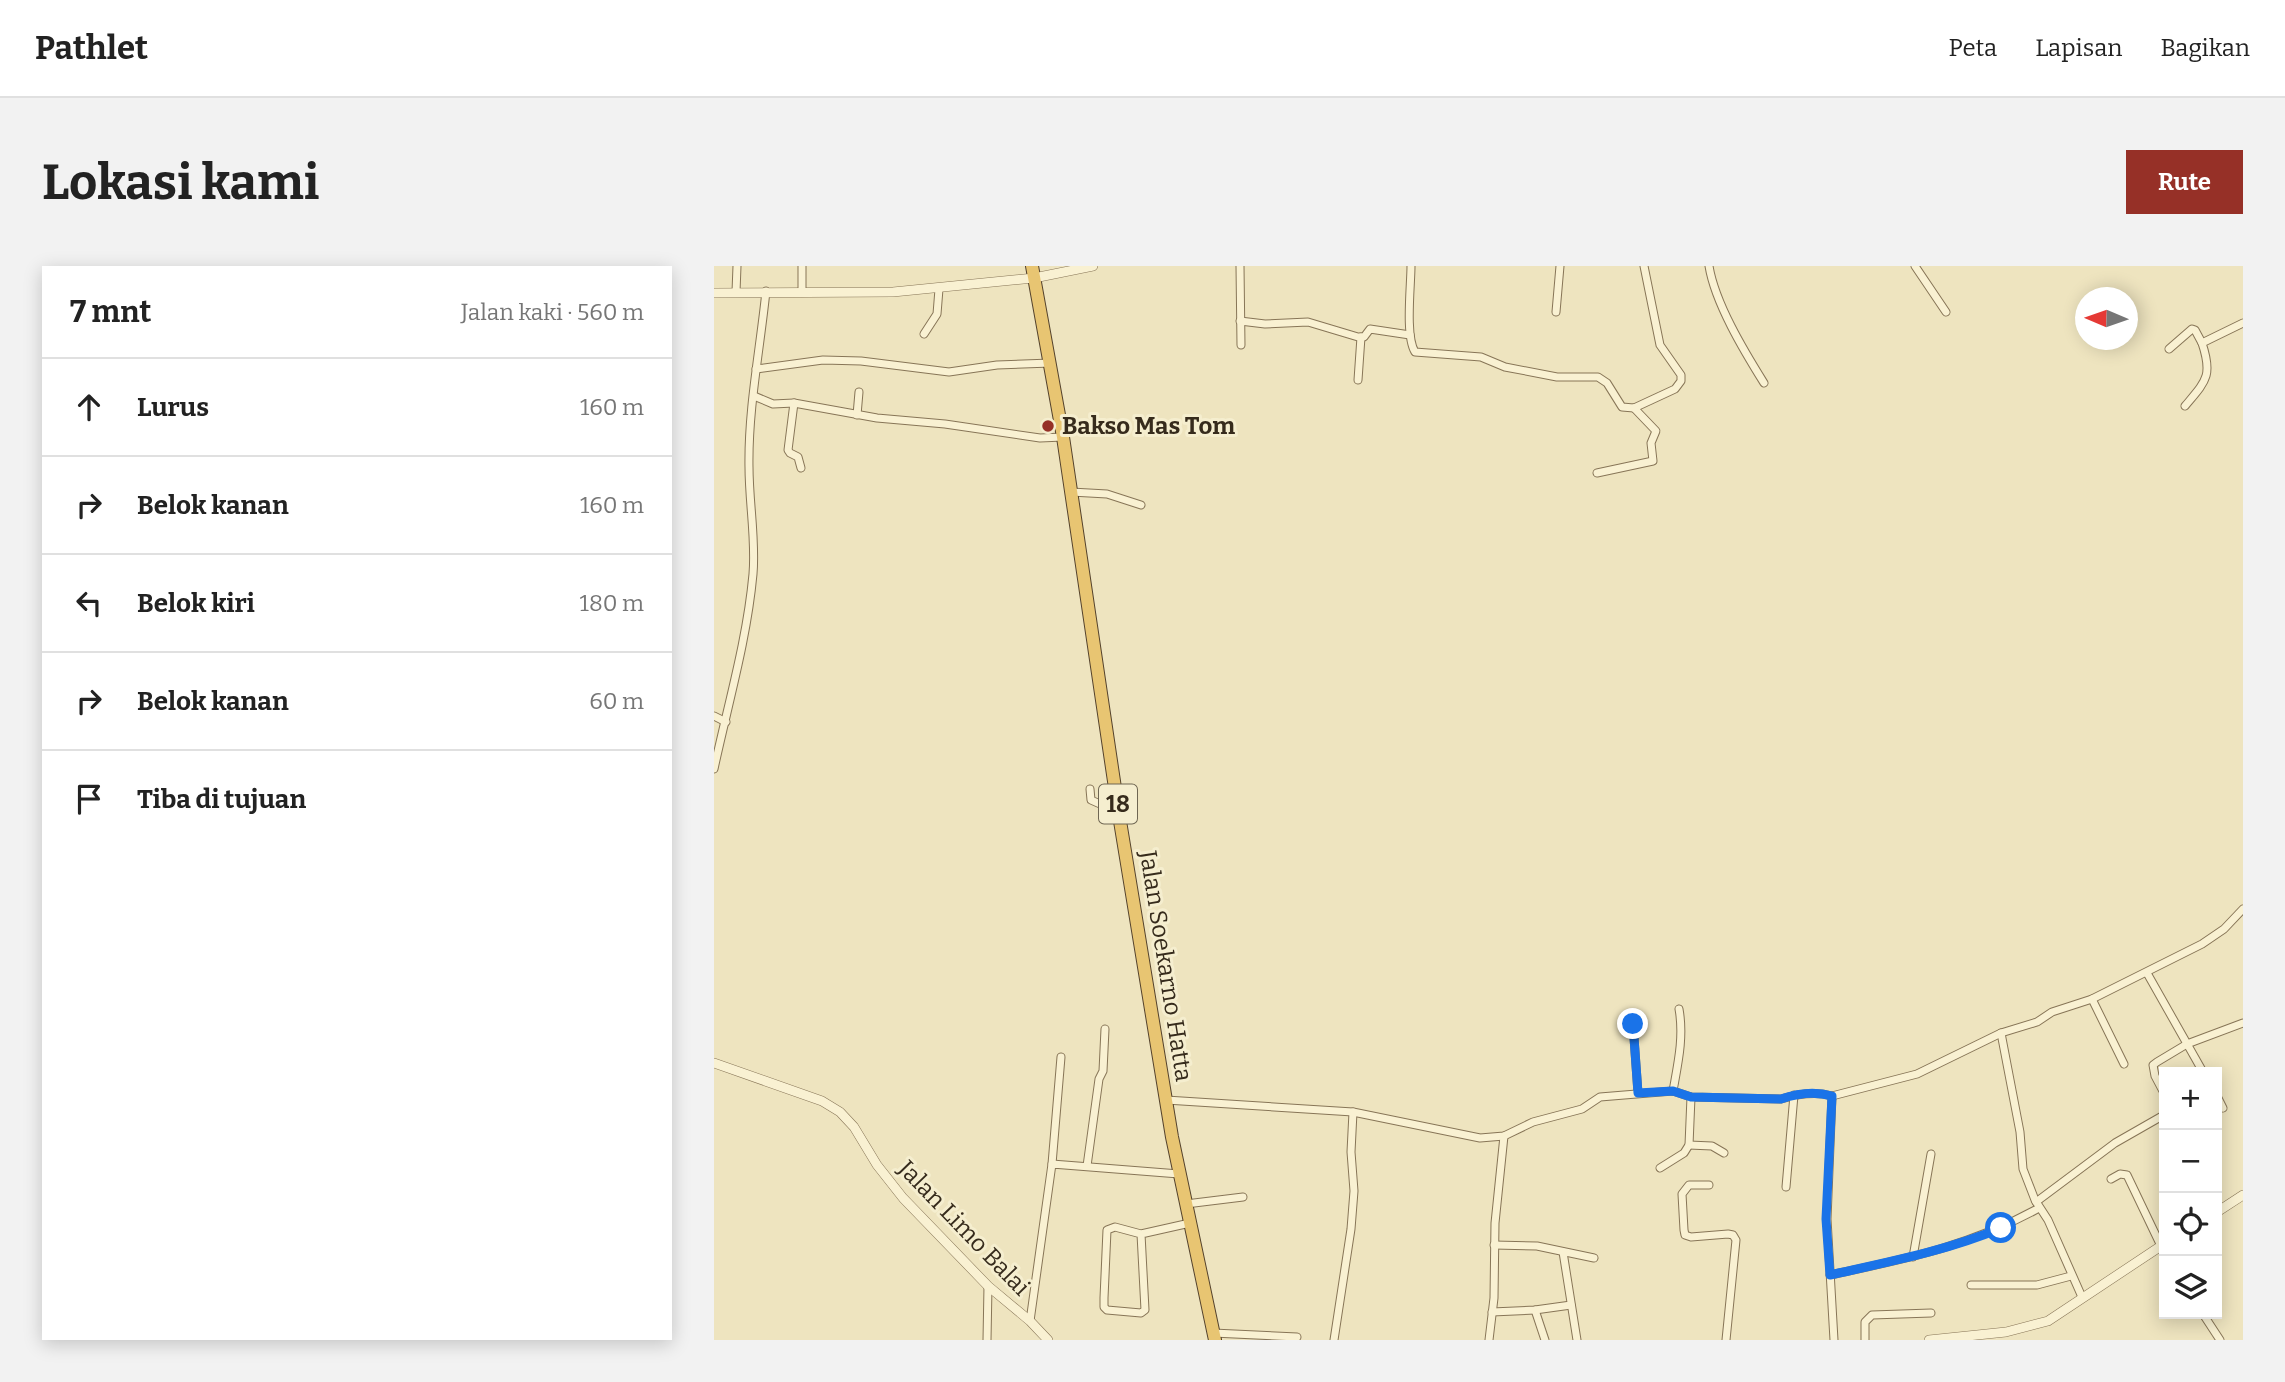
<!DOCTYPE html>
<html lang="id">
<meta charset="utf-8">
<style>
:root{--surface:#fff;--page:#f2f2f2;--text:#222;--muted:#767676;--line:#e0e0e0;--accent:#963027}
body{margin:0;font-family:Bitter,serif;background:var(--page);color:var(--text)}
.controls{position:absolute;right:21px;bottom:21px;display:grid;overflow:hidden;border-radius:0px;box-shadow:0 4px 18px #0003}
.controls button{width:63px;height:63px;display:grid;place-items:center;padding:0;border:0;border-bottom:2px solid var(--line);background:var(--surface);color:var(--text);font:35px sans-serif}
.compass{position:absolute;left:1361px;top:21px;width:63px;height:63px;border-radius:50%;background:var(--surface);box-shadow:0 4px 18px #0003;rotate:272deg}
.stop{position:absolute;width:21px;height:21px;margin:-16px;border:5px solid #1a73e8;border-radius:50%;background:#fff}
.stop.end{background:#1a73e8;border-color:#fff;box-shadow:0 2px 7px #0008}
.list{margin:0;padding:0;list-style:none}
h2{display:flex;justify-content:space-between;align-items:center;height:91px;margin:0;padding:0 28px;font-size:30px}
h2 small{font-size:23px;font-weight:400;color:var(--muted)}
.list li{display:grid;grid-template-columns:46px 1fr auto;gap:21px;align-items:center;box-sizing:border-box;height:98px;padding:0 28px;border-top:2px solid var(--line)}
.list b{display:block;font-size:26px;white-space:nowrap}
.list em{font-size:23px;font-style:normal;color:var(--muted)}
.icon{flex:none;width:38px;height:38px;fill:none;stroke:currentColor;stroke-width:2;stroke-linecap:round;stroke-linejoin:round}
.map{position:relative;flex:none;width:1529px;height:1074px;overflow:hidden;border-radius:0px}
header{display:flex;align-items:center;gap:42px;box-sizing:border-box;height:98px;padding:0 35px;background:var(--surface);border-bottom:2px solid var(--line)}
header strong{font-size:33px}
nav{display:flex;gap:38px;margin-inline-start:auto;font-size:24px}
.intro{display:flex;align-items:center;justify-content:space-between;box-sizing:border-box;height:168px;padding:0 42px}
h1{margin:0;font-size:49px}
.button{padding:18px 32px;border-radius:0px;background:var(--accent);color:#fff;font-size:24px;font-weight:700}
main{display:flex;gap:42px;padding:0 42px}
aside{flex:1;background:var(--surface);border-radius:0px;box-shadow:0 4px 18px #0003}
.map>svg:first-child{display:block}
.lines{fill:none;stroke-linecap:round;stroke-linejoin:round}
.minor-casing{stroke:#877557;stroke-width:9}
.tertiary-casing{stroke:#877557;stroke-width:10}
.trunk-casing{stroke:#54422c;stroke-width:14}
.minor{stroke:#f9f1d2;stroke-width:7}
.tertiary{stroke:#f9f1d2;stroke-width:9}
.trunk{stroke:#e8c572;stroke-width:12}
.route{stroke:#1a73e8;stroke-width:9}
.poi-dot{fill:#963027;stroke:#f5eecf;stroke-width:2.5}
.labels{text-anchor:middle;stroke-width:6;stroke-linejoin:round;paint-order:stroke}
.shield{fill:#f5eecf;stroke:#6f6652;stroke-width:2}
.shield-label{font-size:23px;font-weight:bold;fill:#362b1c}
.poi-label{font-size:24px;font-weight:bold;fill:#362b1c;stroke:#f5eecf;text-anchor:start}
.street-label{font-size:24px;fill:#362b1c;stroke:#f5eecf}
</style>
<header>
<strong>Pathlet</strong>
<nav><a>Peta</a><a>Lapisan</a><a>Bagikan</a></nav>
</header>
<div class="intro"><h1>Lokasi kami</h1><a class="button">Rute</a></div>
<main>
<aside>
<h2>7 mnt<small>Jalan kaki · 560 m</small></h2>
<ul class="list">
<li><svg class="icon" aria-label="ahead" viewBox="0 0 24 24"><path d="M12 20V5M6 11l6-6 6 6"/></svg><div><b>Lurus</b></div><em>160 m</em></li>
<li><svg class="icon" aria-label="right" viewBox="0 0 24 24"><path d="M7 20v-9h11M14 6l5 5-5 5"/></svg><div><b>Belok kanan</b></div><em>160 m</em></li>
<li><svg class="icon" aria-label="left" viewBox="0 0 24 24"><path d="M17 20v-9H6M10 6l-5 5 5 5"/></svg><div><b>Belok kiri</b></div><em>180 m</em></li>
<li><svg class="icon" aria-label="right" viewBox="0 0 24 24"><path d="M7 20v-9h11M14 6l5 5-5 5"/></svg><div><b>Belok kanan</b></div><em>60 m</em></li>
<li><svg class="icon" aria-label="arrive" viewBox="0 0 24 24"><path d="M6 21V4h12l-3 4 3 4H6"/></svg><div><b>Tiba di tujuan</b></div></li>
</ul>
</aside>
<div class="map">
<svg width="1529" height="1074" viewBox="0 0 1529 1074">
<rect width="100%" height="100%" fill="#eee4bf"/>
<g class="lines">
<defs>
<g id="minor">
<polyline points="88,0 88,26"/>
<polyline points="526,0 527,79"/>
<path d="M697,0C697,20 691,70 701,86L767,91L791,101L843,111H884L893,117L908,141L920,142L961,123L967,115V109L946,79L930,0"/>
<path d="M995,0C1001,37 1030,85 1050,117"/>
<polyline points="1201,0 1232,46"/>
<polyline points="22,26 23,0"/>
<polyline points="842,46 846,0"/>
<polyline points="526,55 551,58 594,56 644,71 650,71 656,63 696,69"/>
<polyline points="210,68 223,48 225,23"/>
<polyline points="1455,83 1478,63 1481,64 1488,77"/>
<polyline points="42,103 109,94 147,95 235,106 283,99 337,97"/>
<polyline points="644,114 647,71"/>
<polyline points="40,130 59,138 80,137 163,152 231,158 326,172 349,171"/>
<polyline points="80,137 74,184 76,187 84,191 87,202"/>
<path d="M1471,140C1492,115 1499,110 1488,77L1529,57"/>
<polyline points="143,149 145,126"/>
<polyline points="883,207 939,195 937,177 942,165 920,142"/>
<polyline points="357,226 393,228 427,239"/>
<polyline points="0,450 12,456"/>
<path d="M0,503C14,438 33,374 39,308C42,273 35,237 35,201C34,143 46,84 52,25"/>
<polyline points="376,523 377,534 386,538 404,536"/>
<polyline points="1433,707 1489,806"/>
<polyline points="1378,733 1410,798"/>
<polyline points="919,758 924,827"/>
<polyline points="1287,767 1306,866 1309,903 1321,934 1334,954 1368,1031"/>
<path d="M959,825C964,797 970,771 965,743"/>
<polyline points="1450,827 1441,810 1439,799 1443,796 1473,778 1529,757"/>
<polyline points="1118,830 1113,953 1120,1074"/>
<polyline points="1503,830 1509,842"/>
<path d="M452,834L639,846L766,872L790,870L819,856L868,843L886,831L959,825L977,831L1067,833C1084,828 1101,825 1118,830L1203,808L1287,767L1323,756L1338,746L1378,733L1488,678L1510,663L1529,643"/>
<polyline points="975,879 998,880 1010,887"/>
<polyline points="338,898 347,791"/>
<polyline points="373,900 385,813 389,805 391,763"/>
<polyline points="946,902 970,887 975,879 977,831"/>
<polyline points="1397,913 1406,908 1413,909 1447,980"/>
<polyline points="995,919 975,919 968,928 970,964 971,969 977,971 1014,968 1019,969 1022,974 1012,1074"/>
<polyline points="1072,921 1080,829"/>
<polyline points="1322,936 1401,877 1450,849"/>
<polyline points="472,938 529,931"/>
<polyline points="427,968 431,1044 427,1047 393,1044 390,1041 390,1032 393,964 401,961 427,968 476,957"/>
<polyline points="780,979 823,980 880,992"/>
<polyline points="849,986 863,1074"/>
<polyline points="1199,991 1217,888"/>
<path d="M1116,1009C1191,993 1257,980 1325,942"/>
<polyline points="1257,1019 1323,1019 1357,1010"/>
<polyline points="821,1044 831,1074"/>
<polyline points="778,1046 821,1044 857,1039"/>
<polyline points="1489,1048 1506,1074"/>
<polyline points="316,1055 338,898 465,908"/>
<polyline points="499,1067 583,1071"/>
<polyline points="273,1074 274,1020"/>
<polyline points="620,1074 637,963 640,925 637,886 639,846"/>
<polyline points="775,1074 780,1032 781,957 790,870"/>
<polyline points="1151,1074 1151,1056 1158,1049 1217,1047"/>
</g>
<g id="tertiary">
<polyline points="0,27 179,26 320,12 379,0"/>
<polyline points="0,797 108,835 126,846 140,861 163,899 189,932 274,1020 316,1055 334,1074"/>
<polyline points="1503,946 1529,929"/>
<polyline points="1215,1074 1292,1066 1334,1055 1450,978"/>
</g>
<polyline id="trunk" points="318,0 349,171 405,549 458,871 501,1074"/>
</defs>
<use href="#minor" class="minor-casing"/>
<use href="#tertiary" class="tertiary-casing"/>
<use href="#trunk" class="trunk-casing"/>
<use href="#minor" class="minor"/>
<use href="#tertiary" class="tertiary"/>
<use href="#trunk" class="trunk"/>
</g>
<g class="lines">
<path class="route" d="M919,758L924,827L959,825L977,831L1067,833C1084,827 1101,825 1118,830L1112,953L1116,1009C1174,996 1232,985 1287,962"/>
</g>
<circle class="poi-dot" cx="334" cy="160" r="7"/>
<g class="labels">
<rect class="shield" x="385" y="518.5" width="38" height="39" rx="5"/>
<g class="shield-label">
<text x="404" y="546">18</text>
</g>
<g class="poi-label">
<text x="348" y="168">Bakso Mas Tom</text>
</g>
<g class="street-label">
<text transform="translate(452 700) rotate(81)" y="8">Jalan Soekarno Hatta</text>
<text transform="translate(250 962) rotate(46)" y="8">Jalan Limo Balai</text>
</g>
</g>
</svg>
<div class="controls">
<button>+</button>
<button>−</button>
<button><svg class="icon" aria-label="locate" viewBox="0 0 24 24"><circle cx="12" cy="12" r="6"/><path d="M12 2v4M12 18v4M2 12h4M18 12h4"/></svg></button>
<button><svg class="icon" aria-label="layers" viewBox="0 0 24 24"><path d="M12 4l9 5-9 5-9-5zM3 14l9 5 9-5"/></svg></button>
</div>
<svg class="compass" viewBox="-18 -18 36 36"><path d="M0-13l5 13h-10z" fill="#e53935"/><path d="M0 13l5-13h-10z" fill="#767676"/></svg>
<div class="stop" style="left:1287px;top:962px"></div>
<div class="stop end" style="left:919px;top:758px"></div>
</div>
</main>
